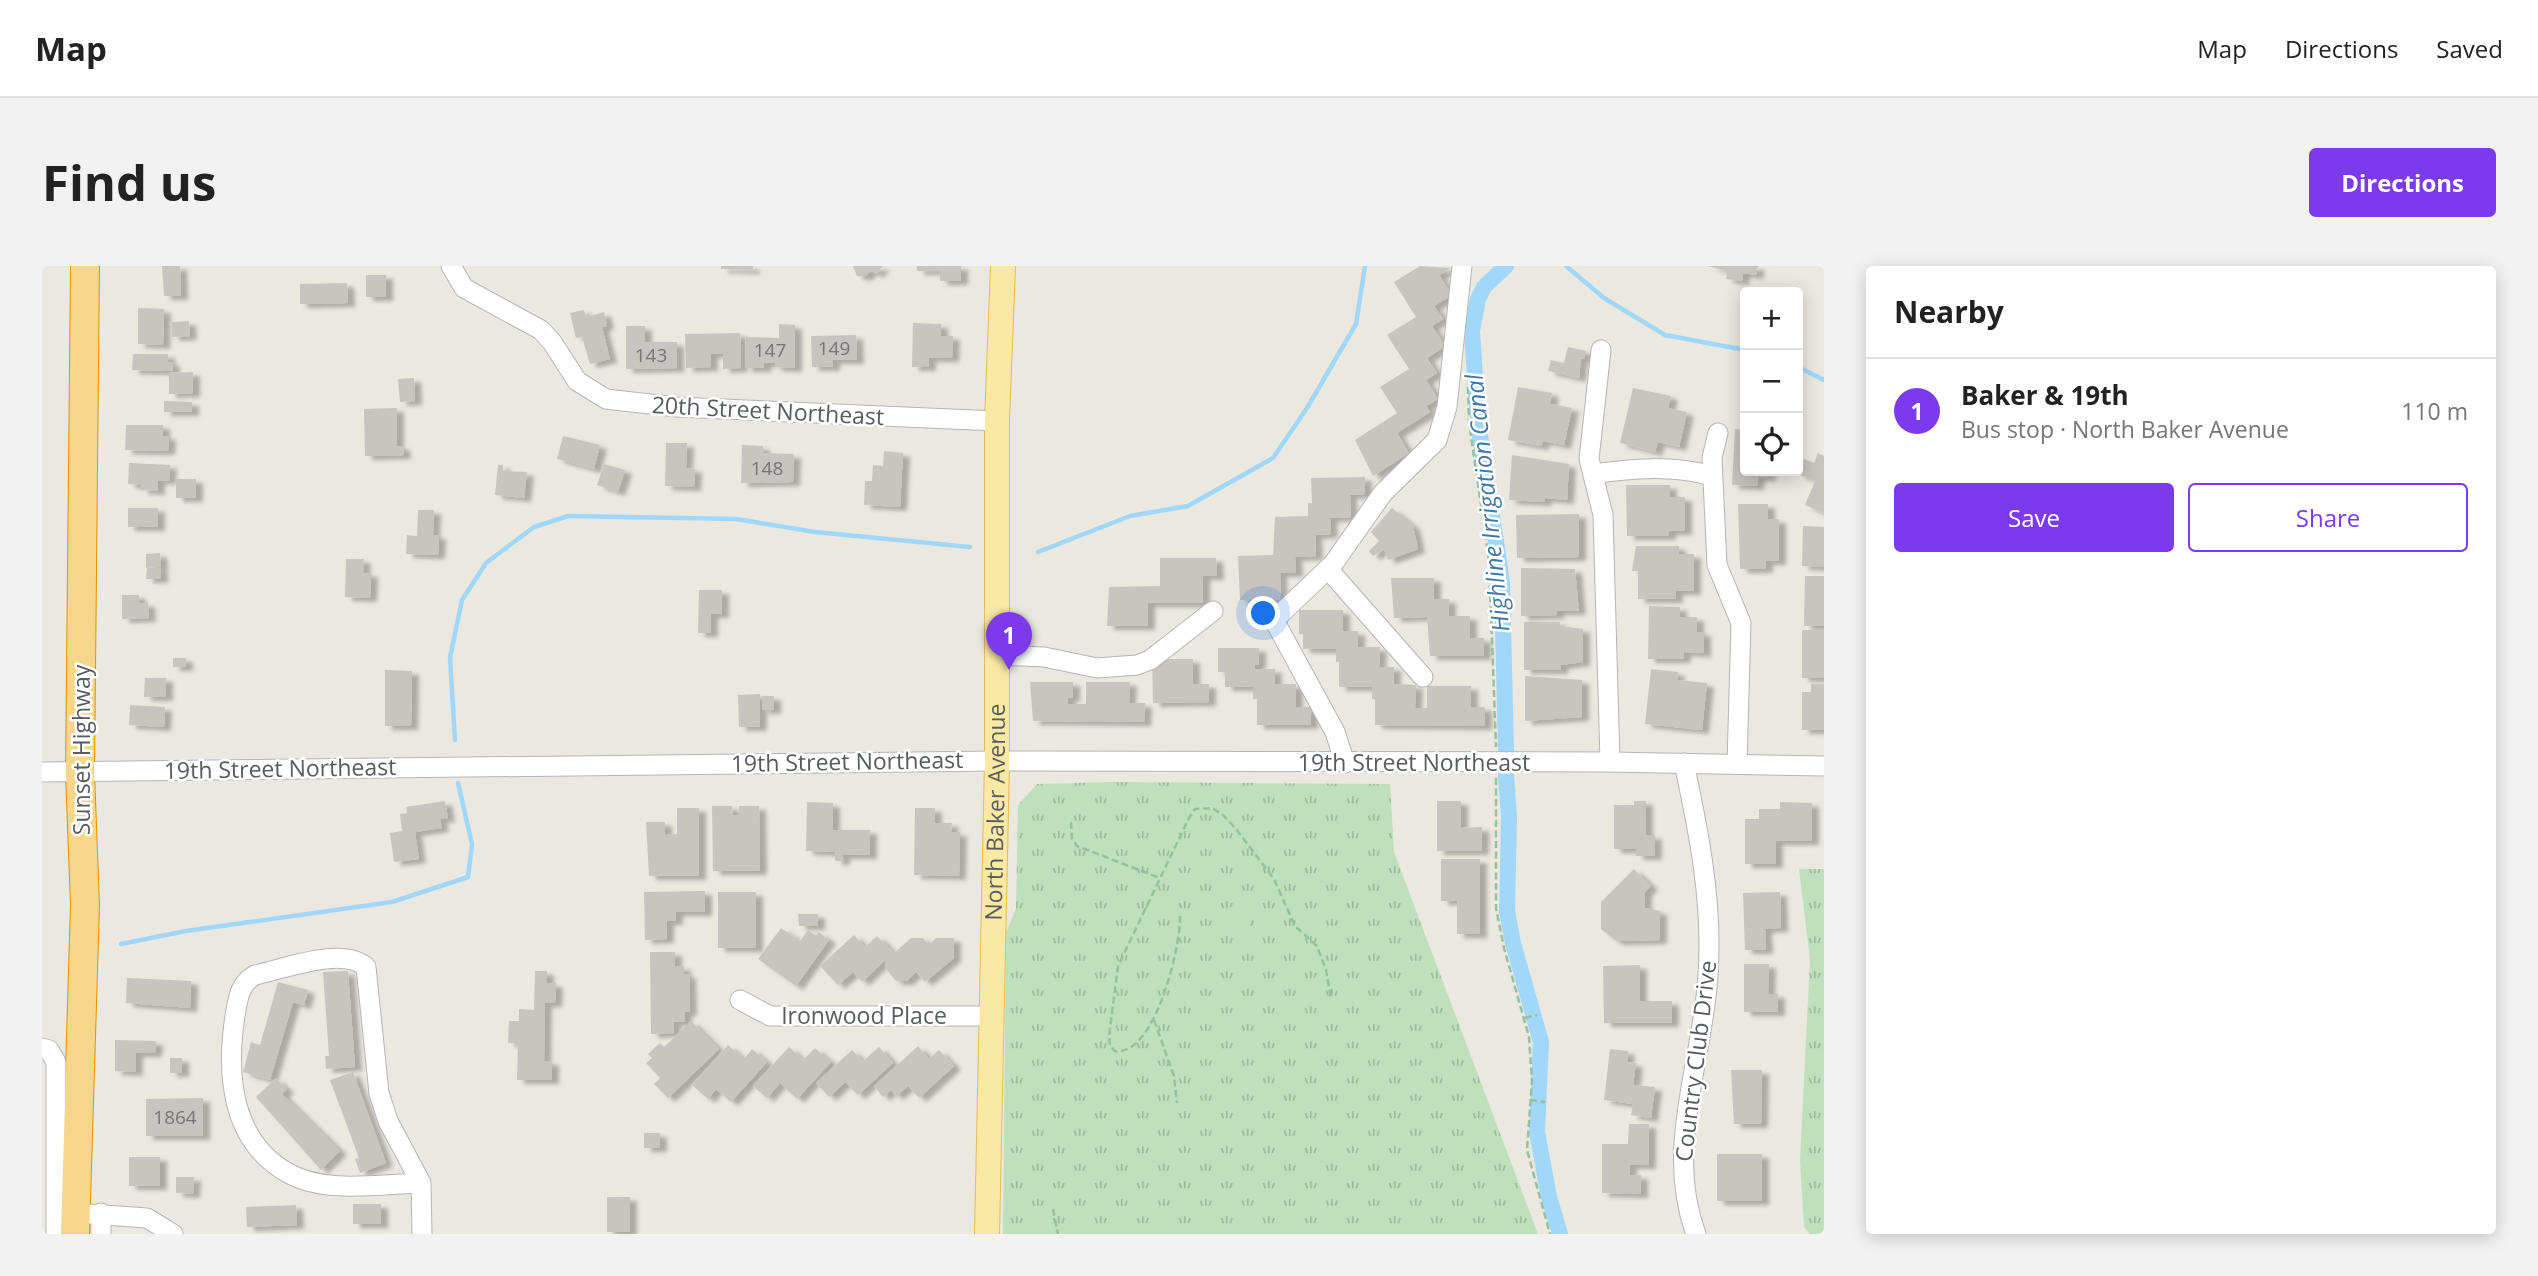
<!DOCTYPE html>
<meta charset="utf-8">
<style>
:root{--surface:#fff;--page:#f2f2f2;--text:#222;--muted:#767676;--line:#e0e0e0;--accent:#7c3aed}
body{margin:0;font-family:"Open Sans",sans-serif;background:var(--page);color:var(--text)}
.controls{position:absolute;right:21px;top:21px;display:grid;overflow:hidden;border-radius:7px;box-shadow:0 4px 18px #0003}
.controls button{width:63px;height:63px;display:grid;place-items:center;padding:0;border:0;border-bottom:2px solid var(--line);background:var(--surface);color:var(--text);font:35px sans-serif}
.you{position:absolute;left:1222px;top:348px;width:24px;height:24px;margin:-18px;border:5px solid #fff;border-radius:50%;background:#1a73e8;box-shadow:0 0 0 10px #1a73e833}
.badge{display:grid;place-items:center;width:46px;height:46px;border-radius:50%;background:var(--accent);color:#fff;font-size:23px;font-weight:700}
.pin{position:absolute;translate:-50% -58px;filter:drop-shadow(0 2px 4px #0008)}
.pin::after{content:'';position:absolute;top:37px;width:24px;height:21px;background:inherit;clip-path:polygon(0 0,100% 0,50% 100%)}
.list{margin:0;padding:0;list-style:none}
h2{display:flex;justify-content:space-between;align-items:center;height:91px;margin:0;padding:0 28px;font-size:30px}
h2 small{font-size:23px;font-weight:400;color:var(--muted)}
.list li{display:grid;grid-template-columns:46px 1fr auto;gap:21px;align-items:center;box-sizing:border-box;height:105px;padding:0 28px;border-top:2px solid var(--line)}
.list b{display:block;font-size:26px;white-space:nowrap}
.list p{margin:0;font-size:23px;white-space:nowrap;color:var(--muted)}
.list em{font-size:23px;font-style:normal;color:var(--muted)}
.actions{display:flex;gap:14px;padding:21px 28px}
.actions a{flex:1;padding:16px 0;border:2px solid var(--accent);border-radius:7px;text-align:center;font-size:24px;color:var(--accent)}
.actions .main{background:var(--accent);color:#fff}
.icon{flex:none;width:38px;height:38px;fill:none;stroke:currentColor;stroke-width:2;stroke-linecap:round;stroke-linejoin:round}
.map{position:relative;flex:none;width:1782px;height:968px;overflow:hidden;border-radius:7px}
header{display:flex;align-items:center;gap:42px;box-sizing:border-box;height:98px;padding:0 35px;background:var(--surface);border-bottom:2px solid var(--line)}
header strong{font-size:33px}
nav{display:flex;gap:38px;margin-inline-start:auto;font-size:24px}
.intro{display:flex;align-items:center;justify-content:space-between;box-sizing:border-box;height:168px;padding:0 42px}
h1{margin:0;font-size:49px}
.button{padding:18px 32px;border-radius:7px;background:var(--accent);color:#fff;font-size:24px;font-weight:700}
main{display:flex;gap:42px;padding:0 42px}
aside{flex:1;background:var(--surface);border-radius:7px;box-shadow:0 4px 18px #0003}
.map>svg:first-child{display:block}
.grass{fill:url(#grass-tufts)}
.garden{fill:#bee1bc}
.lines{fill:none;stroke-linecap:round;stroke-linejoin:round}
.stream{stroke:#a0d7fa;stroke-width:4.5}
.canal{stroke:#a0d7fa;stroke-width:16}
.building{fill:#c8c4bf;filter:url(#shadow)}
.minor-casing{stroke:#b2b6ba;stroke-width:21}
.major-casing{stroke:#e8ba5a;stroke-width:26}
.highway-casing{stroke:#dd930d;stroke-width:30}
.path{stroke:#96c1a0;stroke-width:2.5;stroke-dasharray:7 3.5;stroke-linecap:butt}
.minor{stroke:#fff;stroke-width:19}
.major{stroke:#fae8a5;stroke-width:24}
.highway{stroke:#f6d68a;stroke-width:28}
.labels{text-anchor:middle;stroke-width:5;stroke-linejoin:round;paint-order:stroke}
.number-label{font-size:19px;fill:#747678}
.street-label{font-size:23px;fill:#585c60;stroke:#fff}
.water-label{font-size:24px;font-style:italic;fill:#4078a9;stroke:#fff}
</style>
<header>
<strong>Map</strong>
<nav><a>Map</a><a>Directions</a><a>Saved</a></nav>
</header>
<div class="intro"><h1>Find us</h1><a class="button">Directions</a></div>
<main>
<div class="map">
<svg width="1782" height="968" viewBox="0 0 1782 968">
<defs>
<pattern id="grass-tufts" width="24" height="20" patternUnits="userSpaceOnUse" patternTransform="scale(1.75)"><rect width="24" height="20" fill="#bee1bc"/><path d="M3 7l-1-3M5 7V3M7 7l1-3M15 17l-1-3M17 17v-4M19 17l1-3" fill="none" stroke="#9dba9c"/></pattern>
<filter id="shadow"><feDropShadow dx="7" dy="4" stdDeviation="2" flood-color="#0004"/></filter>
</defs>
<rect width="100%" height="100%" fill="#ebe8df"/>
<g class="grass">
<polygon points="1071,516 1348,518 1352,586 1496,968 961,968 964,667 974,642 976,539 995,518"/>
<polygon points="1757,603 1782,603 1782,968 1768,968 1762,961 1758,895 1768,694"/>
</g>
<polygon class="garden" points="1193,640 1208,649 1209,655 1201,670 1197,668 1200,658 1197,652 1181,650 1186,642"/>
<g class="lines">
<g class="stream">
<polyline points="1524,0 1562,32 1623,69 1703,84"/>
<polyline points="1756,101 1782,114"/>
<polyline points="996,286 1088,250 1146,240 1231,192 1265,142 1314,58 1323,0"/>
<polyline points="413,474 408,392 420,334 444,297 492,261 526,250 694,253 773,266 928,281"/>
<polyline points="79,678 144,665 350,636 426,611 430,578 416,517"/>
</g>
<g class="canal">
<polyline points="1464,486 1460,316 1436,156 1430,65 1436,33 1442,21 1464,0"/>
<polyline points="1464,509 1467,551 1465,645 1471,677 1499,776 1495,866 1507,931 1518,968"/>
</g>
</g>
<g class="building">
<polygon points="120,0 138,0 139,30 122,30"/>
<polygon points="679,0 711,0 711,4 679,3"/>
<polygon points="811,0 841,0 834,8 829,4 824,10 815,10"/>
<polygon points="875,0 919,0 919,15 898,15 898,5 875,5"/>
<polygon points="1378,0 1408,2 1397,9 1410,29 1392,40 1401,53 1390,60 1403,80 1385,92 1395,107 1384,114 1396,133 1384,140 1388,146 1355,167 1367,187 1331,210 1313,174 1355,147 1338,121 1367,103 1345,69 1374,51 1352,16"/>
<polygon points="1665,0 1716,0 1714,9 1701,7 1700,15 1684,13 1685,5"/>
<rect x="324" y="9" width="20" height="22"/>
<polygon points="305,17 306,37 258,38 258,18"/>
<polygon points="96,42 122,43 121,79 96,78"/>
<polygon points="542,44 544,51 562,46 565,60 560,61 568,93 548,98 540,71 534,72 528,47"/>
<polygon points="147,55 148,70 130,71 130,56"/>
<polygon points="871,57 899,58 899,70 911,70 910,92 887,92 887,101 870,101"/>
<polygon points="737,58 753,59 753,102 733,101 733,97 722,97 722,102 703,102 704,71 737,72"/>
<polygon points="584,60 603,60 603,76 635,76 635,102 584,103"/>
<polygon points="698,67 699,102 681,103 681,88 669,88 669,101 644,102 643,68"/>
<polygon points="814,69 815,94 791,94 791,101 770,101 769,70"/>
<polygon points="1526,81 1544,85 1542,93 1539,92 1537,112 1506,105 1509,94 1522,97"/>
<polygon points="91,88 126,88 126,96 131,96 131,105 90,104"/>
<polygon points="151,106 151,127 127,128 127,107"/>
<polygon points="372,112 373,135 358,136 356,113"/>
<polygon points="1476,121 1510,127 1508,138 1530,142 1522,179 1501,175 1499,180 1466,174"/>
<polygon points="1591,122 1629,130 1626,142 1645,146 1637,181 1616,176 1613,186 1578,177"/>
<polygon points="122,135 150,136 150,146 122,146"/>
<polygon points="355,142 355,180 361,180 362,189 323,190 322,143"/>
<polygon points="84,159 121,159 121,170 127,170 126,185 83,184"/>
<polygon points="1693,163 1703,164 1703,205 1727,205 1727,211 1716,211 1715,220 1690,219"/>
<polygon points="521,170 558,179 552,203 515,193"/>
<polygon points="624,177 645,177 644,202 653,203 652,221 623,220"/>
<polygon points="700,179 721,180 721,187 752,188 751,216 699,217"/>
<polygon points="842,185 861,187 858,241 822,239 823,215 830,215 831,199 841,200"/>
<polygon points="1776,187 1782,190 1782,247 1763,239 1773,215 1756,208 1762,193 1772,197"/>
<polygon points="1470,189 1527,198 1525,234 1503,232 1502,236 1467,234"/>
<polygon points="87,197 128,199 127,215 116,214 116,225 99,224 99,219 86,218"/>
<polygon points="562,198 583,204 576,226 555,219"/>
<polygon points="456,199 461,199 461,205 485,206 482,232 453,229"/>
<polygon points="1323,211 1323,228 1308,229 1309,251 1288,252 1289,268 1273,269 1274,290 1253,291 1254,307 1238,307 1239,333 1198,334 1196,290 1231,289 1233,251 1266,250 1266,237 1270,237 1269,212"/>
<rect x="134" y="213" width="20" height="19"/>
<polygon points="1584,219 1628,219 1628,231 1643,231 1643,265 1627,265 1627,270 1585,270"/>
<polygon points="1696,238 1726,238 1726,253 1737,253 1737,295 1724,295 1724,303 1698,303"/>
<rect x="86" y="242" width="30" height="19"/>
<polygon points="1350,242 1371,260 1376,283 1346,294 1342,283 1331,290 1327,285 1337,275 1329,266"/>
<polygon points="376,244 392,244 391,269 397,269 396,289 364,288 365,269 375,270"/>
<polygon points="1537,248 1537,291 1475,292 1474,249"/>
<polygon points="1761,260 1782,261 1782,301 1760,300"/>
<polygon points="1594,280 1637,280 1637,288 1652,288 1652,325 1634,325 1634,333 1596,333 1596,305 1590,305"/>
<polygon points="118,287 119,301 104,302 104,288"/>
<polygon points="1118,292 1174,292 1175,310 1161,310 1161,337 1106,337 1106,360 1065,360 1067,321 1118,320"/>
<polygon points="304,293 322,293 321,307 329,307 328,332 303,331"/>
<polygon points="105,302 119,302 119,313 104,313"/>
<polygon points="1479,302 1533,303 1537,345 1515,345 1515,349 1479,350"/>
<polygon points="1763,310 1782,310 1782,360 1762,360"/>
<polygon points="1349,312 1392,312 1392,333 1407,333 1407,350 1428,350 1428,372 1442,372 1442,390 1388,390 1385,351 1352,352"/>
<polygon points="657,324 680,324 680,348 669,348 669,367 656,367"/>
<polygon points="80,329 97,329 97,337 106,337 107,352 80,353"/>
<polygon points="1607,340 1638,341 1638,351 1655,351 1655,366 1662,366 1662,387 1642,386 1642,393 1606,393"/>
<polygon points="1257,344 1301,344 1301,365 1316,365 1316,381 1338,381 1337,401 1352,401 1352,418 1374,419 1373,442 1385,442 1385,420 1429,420 1429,441 1443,441 1443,460 1333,459 1333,433 1330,433 1330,421 1297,421 1297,396 1294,396 1294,383 1261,383 1261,368 1257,368"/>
<polygon points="1482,356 1518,356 1518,360 1541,363 1541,396 1519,399 1519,404 1482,404"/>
<rect x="1760" y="364" width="22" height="48"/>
<polygon points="1176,382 1217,382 1217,399 1213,399 1213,403 1233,403 1233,418 1254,418 1254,441 1269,441 1269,459 1215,459 1215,433 1211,433 1211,421 1183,421 1183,406 1176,406"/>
<rect x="131" y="392" width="13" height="9"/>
<polygon points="1110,393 1151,393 1151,418 1167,418 1167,436 1111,437"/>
<polygon points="1609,403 1636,406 1635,414 1665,417 1660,464 1603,458"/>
<polygon points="343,404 370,405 369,460 343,460"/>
<polygon points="1483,410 1540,414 1540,451 1483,455"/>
<polygon points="103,412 124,412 124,431 102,431"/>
<polygon points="988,416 1031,416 1031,432 1026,432 1026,438 1044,438 1044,416 1088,416 1087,437 1103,437 1102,456 991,455"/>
<polygon points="1769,418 1782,418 1782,464 1760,464 1760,426 1769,426"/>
<polygon points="718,428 718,461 697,461 696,429"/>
<rect x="720" y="430" width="12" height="14"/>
<polygon points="88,439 123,441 122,461 87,459"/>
<polygon points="403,535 406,552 398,553 400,562 373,566 377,593 352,596 348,567 360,565 358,548 365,547 364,541"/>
<polygon points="1395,535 1419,535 1419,562 1440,561 1440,585 1395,585"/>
<polygon points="1592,535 1604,535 1604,569 1613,569 1613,590 1594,590 1594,583 1572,583 1572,539 1592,539"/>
<polygon points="765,536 791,537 791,564 828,564 828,589 801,589 801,595 793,595 793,586 764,585"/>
<polygon points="1738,536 1770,537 1770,575 1734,575 1734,598 1703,598 1703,553 1717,553 1717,543 1738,543"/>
<polygon points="670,540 690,540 691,549 697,549 697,540 717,540 718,605 671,605"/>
<polygon points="635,542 657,542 657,610 607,610 604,556 623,556 623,569 635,568"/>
<polygon points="873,542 893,542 893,557 910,557 909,566 918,566 917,610 872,609"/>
<polygon points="1399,593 1438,593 1438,668 1415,668 1415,635 1399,635"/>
<polygon points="1592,603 1609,620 1603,626 1603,642 1618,645 1618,674 1574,675 1559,663 1559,636"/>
<polygon points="663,625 663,646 634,646 634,655 625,655 625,673 603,674 602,626"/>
<rect x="676" y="626" width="38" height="56"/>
<polygon points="1738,626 1739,662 1723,663 1724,684 1703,684 1701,627"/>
<polygon points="756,648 776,648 776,660 757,660"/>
<polygon points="739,662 758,675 766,664 774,670 777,666 787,674 754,720 716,693"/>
<polygon points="812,669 823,681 835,670 852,687 869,672 881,672 887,679 894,672 912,672 912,692 883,716 874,706 865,715 854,715 843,702 843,694 820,716 811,706 796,719 778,700"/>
<polygon points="608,686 633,686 633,701 642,700 642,708 647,708 648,746 643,746 643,756 632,756 632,767 609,768"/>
<polygon points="1702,698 1727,698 1726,728 1736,728 1736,746 1702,746"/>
<polygon points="1598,699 1598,735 1630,735 1630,757 1562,757 1561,700"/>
<polygon points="306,705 313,801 284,803 283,790 287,790 281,706"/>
<polygon points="493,705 505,705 505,717 514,717 513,737 503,737 502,795 510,795 510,814 475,814 476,777 466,777 467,755 477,755 477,743 492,744"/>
<polygon points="85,712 149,715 148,742 84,737"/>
<polygon points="236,716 266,724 262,739 251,736 228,814 201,806 209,776 218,779"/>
<polygon points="649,755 677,783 626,832 612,818 618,812 604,797 610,792 606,788 618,777 622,781"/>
<polygon points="73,774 114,775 113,787 94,787 94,806 73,805"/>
<polygon points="686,779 702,793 710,783 725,796 689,836 674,823 666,833 650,819"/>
<polygon points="876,780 887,793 897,784 912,800 877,832 866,820 854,830 849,824 841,831 832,820"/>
<polygon points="747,781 761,794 773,782 789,796 755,833 738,817 725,832 711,820"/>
<polygon points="837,781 851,797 816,829 803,816 787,831 774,817 810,784 821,795"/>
<polygon points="1568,783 1586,785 1585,796 1594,797 1591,819 1613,821 1609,852 1589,849 1591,838 1562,834"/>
<rect x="128" y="792" width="12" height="15"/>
<polygon points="1689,804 1720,804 1719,858 1692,858"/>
<polygon points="311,806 344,897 318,907 313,893 317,892 288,814"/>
<polygon points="234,812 245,823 240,828 298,885 279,904 214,831"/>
<polygon points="161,832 161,870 104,870 104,833"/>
<polygon points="1587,858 1607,858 1607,899 1588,899 1588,909 1599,909 1599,928 1560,927 1560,878 1586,878"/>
<rect x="602" y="867" width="16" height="15"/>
<rect x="1675" y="888" width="45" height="47"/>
<rect x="87" y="891" width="31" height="29"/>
<polygon points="134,911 152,911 151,928 134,927"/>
<rect x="565" y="931" width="23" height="35"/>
<rect x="311" y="938" width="28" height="20"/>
<polygon points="254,939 255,959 205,961 204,941"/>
</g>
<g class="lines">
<defs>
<g id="minor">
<polyline points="409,0 422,22 499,64 510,76 535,115 564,133 634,141 955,155"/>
<polyline points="1559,84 1547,193 1561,249 1568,496"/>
<polyline points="1676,167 1670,192 1675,299 1699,357 1695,498"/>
<path d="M1551,208C1591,202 1631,199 1670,210"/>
<polyline points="1286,303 1381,411"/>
<polyline points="956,389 1002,391 1055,402 1095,399 1108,394 1171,345"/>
<polyline points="1303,497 1293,466 1232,354 1291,298 1341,227 1395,174 1405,141 1420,0"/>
<path d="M1642,497C1657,567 1671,637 1666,709C1661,796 1622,882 1654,968"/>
<polyline points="0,506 955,495 1568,496 1782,500"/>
<polyline points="698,734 728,750 951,750"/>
<polyline points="0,782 7,784 14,796 14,968"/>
<path d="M379,917C337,918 283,928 246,907C189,875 184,808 193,750C196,733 197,718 213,709C242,703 300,680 324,701L337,827L346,855L379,917L380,968"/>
<polyline points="34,947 105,952 131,968"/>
<polyline points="59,968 59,947"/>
</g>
<g id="major">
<path id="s1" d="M945,968L955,495V155L961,0"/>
</g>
<polyline id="highway" points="33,968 43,639 38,507 43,0"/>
</defs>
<use href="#minor" class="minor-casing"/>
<use href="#major" class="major-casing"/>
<use href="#highway" class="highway-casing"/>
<g class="path">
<polyline points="1426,121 1427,156 1447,294 1454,481"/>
<polyline points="1454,512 1454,642 1462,682 1487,771 1490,815 1485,884 1508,968"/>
<polyline points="1029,556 1030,573 1035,580 1118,612"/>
<path d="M1138,650C1139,679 1113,791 1073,785L1068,780L1067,770L1076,700L1147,552L1153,543L1170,542L1181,549L1194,563L1232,613L1253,660L1275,680L1284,704L1289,733"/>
<polyline points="1483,752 1495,749"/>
<polyline points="1112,754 1132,810 1135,837"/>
<polyline points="1488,834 1503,836"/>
<polyline points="1011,943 1016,968"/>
</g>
<use href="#minor" class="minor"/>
<use href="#major" class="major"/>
<use href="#highway" class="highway"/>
</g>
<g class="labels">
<g class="number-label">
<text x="792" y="89">149</text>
<text x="728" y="91">147</text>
<text x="609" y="96">143</text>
<text x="725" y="209">148</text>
<text x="133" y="858">1864</text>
</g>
<g class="street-label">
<text transform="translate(726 145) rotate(3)" y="8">20th Street Northeast</text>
<text transform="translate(40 484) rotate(-90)" y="8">Sunset Highway</text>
<text transform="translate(805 496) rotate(-1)" y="8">19th Street Northeast</text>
<text x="1372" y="505">19th Street Northeast</text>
<text transform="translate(238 503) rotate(-1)" y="8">19th Street Northeast</text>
<text dy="8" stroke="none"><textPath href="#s1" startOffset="422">North Baker Avenue</textPath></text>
<text x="822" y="758">Ironwood Place</text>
<text transform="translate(1654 795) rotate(-83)" y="8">Country Club Drive</text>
</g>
<g class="water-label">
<text transform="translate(1446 237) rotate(-96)" y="8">Highline Irrigation Canal</text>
</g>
</g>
</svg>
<div class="controls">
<button>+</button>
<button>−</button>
<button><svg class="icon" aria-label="locate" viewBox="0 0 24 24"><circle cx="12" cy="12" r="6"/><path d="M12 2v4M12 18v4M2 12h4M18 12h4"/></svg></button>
</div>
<div class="you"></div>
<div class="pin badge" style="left:967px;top:404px">1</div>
</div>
<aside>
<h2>Nearby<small></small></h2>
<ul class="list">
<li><span class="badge">1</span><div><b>Baker &amp; 19th</b><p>Bus stop · North Baker Avenue</p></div><em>110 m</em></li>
</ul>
<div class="actions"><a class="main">Save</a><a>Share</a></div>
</aside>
</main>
